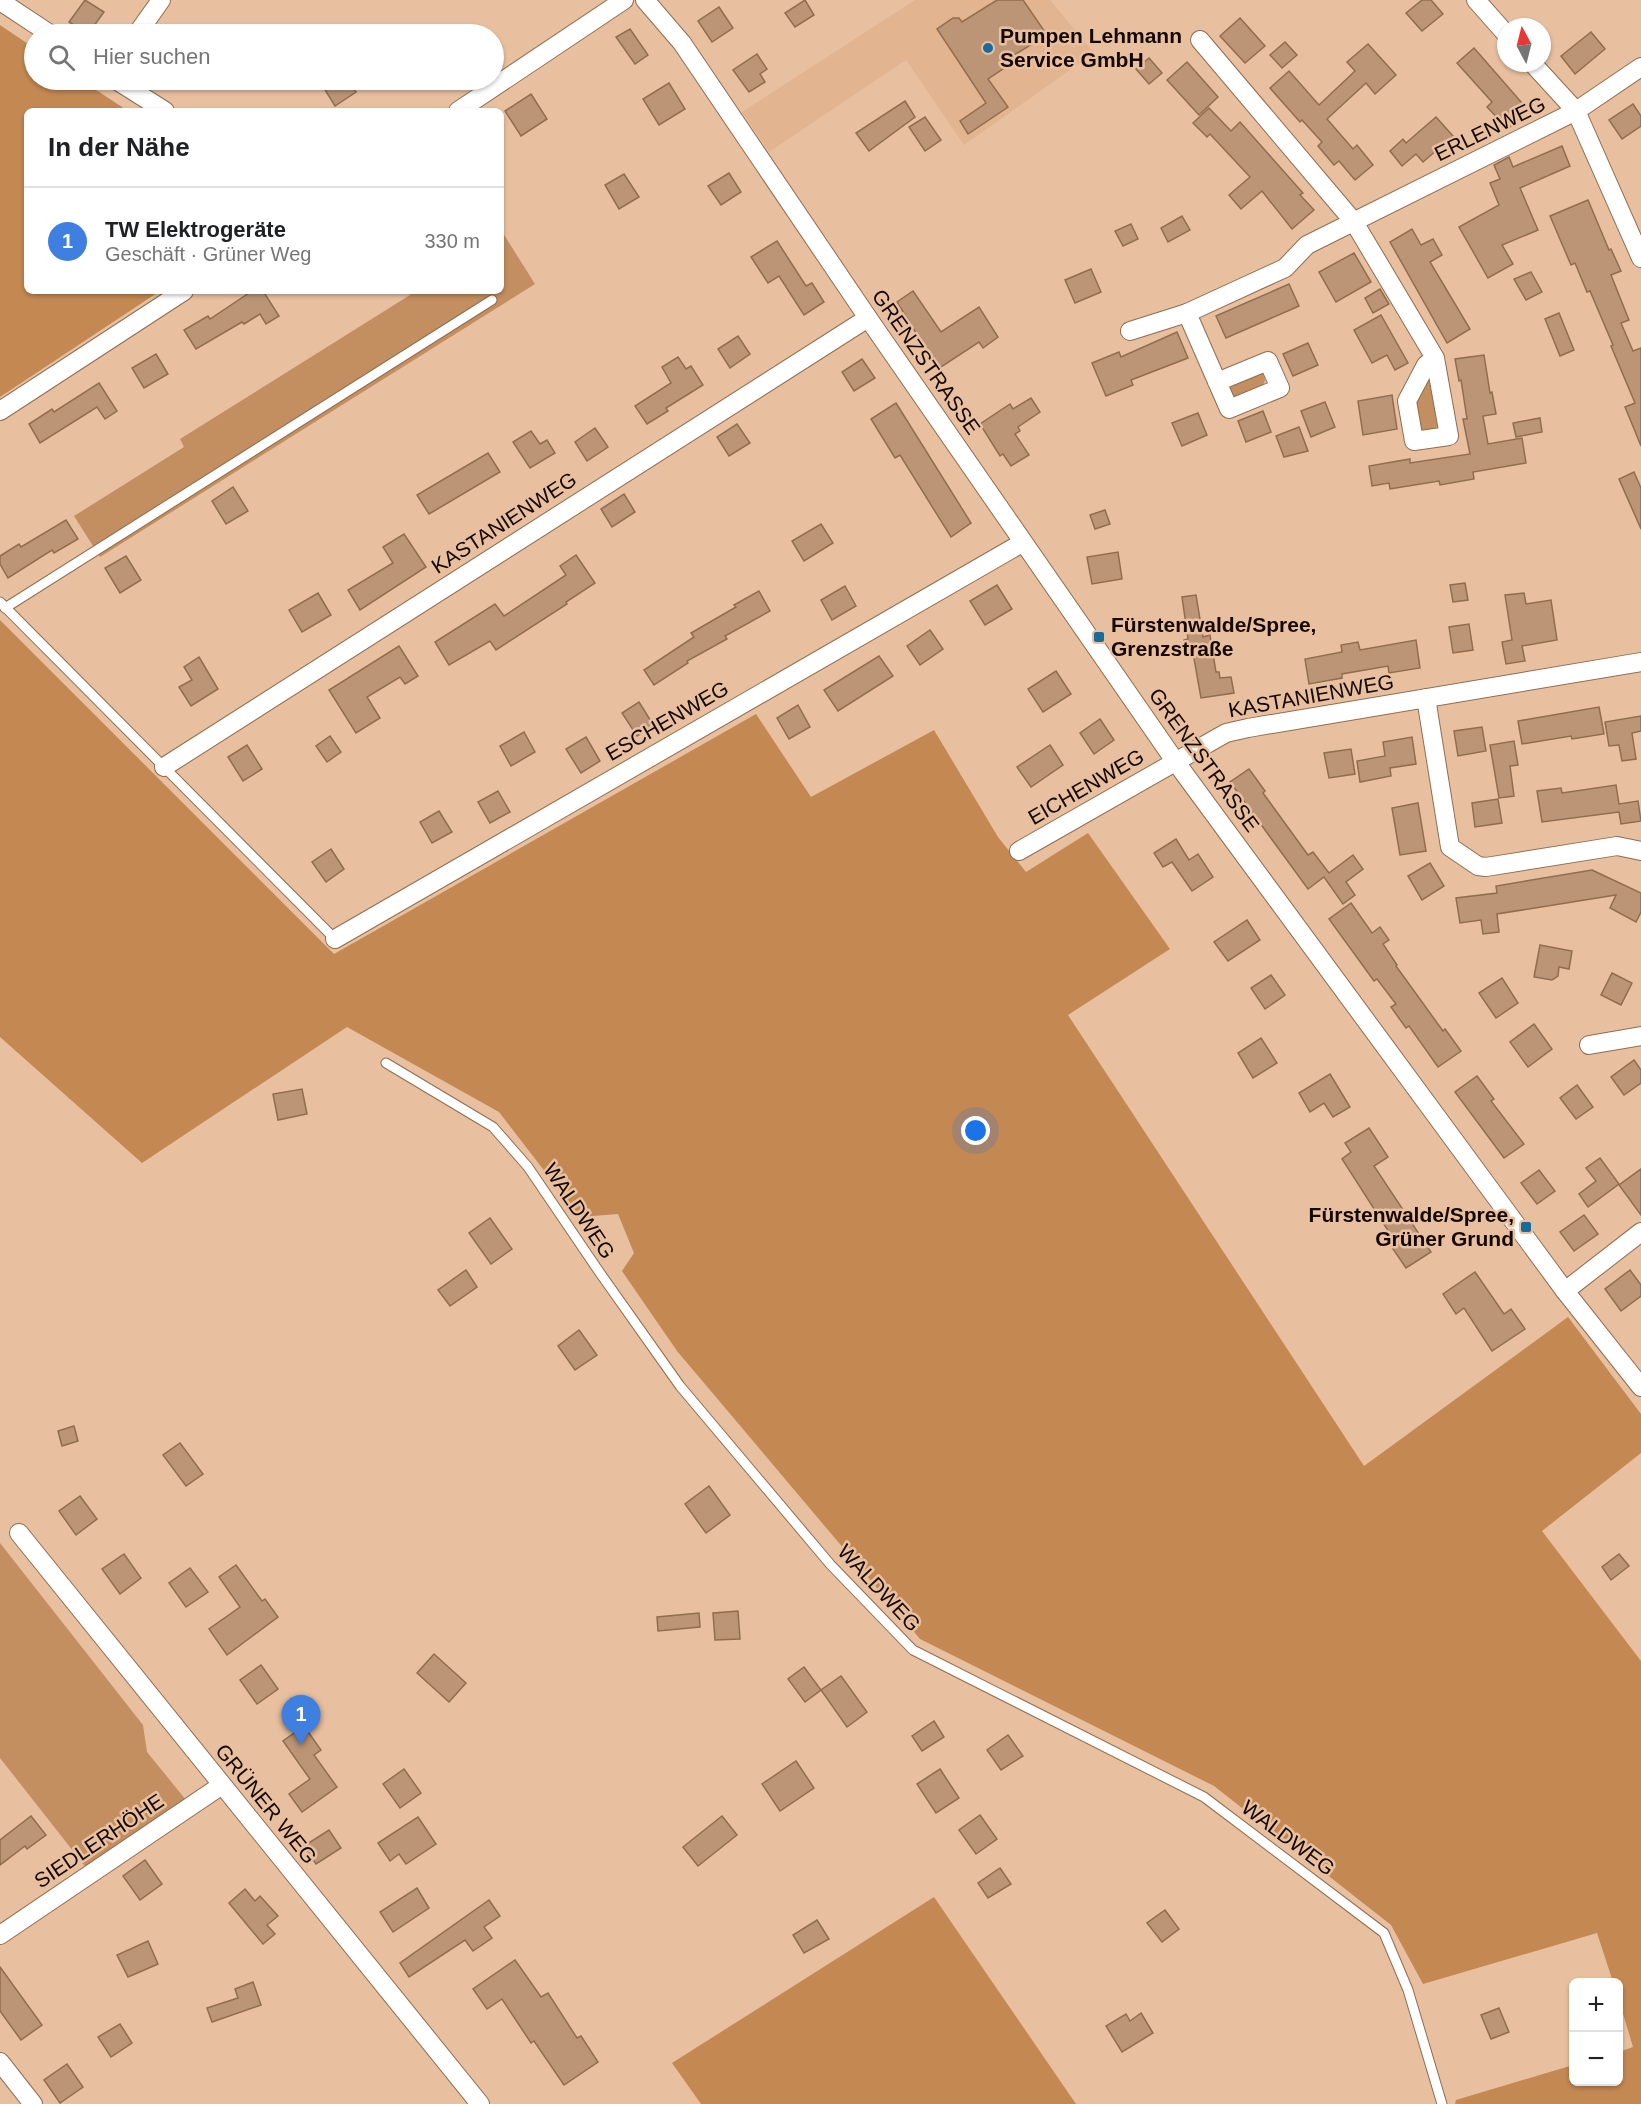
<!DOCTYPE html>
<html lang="de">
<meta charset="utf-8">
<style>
:root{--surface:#fff;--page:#f2f2f2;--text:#202124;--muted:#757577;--line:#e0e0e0;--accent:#196b9c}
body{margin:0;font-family:Helvetica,sans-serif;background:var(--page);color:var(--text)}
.controls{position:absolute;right:18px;bottom:18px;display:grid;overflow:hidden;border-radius:9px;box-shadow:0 2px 4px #0004}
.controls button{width:54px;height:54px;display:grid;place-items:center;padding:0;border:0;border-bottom:2px solid var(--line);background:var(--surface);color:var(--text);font:30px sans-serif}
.compass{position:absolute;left:1497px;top:18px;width:54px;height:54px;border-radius:50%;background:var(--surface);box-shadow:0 2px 4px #0004;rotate:353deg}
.you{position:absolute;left:976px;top:1131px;width:21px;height:21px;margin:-15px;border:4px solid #fff;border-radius:50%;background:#1a73e8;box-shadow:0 0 0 9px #1a73e833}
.badge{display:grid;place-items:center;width:39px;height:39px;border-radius:50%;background:var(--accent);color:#fff;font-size:20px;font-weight:700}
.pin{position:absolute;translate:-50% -50px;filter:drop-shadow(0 2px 3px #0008)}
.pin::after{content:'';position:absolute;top:32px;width:21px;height:18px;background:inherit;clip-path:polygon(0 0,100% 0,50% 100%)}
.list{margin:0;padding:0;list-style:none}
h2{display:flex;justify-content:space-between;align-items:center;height:78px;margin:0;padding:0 24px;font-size:26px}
h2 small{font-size:20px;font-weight:400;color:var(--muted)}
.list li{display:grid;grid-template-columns:39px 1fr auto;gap:18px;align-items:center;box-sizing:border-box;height:108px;padding:0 24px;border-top:2px solid var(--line)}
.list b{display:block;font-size:22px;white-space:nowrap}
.list p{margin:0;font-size:20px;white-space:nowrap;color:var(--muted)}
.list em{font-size:20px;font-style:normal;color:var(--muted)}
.icon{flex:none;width:33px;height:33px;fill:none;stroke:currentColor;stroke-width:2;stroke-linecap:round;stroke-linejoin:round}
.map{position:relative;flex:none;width:1641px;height:2104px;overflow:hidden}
.search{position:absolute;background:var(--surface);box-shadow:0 2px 4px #0004;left:24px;top:24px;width:480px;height:66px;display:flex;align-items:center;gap:15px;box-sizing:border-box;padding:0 21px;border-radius:33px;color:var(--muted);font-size:22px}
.panel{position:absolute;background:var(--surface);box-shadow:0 2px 4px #0004;left:24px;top:108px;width:480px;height:186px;border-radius:9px}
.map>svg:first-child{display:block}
.built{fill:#e2b48f}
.green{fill:#c38e60}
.forest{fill:#c48852}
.building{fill:#bb9575;stroke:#916d4e;stroke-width:1.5}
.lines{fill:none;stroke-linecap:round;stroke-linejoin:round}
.lane-casing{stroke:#906c4e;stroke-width:11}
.street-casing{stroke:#906c4e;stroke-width:20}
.lane{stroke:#fff;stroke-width:9}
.street{stroke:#fff;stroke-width:18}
.poi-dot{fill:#196b9c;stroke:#e8c0a0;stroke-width:2}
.labels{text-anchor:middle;stroke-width:5;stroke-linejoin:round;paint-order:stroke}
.poi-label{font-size:21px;font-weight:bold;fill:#150801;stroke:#e8c0a0;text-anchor:start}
.street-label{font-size:21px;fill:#150801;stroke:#e8c0a0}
</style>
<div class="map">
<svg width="1641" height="2104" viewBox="0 0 1641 2104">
<rect width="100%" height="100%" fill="#e8c0a0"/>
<polygon class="built" points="915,0 1050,0 1094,53 964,145 906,60 769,152 742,112"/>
<g class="green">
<polygon points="501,230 535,284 100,557 74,516 184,447 180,439 410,295 408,291 501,291"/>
<polygon points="1259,373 1263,374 1265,380 1263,386 1235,397 1230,396 1227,390 1229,385"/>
<polygon points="1429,375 1440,422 1433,432 1426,433 1417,426 1413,403"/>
<polygon points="0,1543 143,1725 147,1752 186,1800 88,1870 0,1758"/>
</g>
<g class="forest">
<polygon points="0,25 34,48 34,80 81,80 128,111 27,111 27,291 160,291 0,397"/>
<polygon points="0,620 334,954 756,714 811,797 934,730 998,837 1026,872 1088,833 1170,949 1068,1015 1364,1466 1568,1317 1641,1414 1641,1453 1542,1531 1641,1661 1641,2104 1455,2104 1456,2100 1573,2065 1574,2082 1618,2082 1619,2052 1633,2047 1619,2000 1618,1982 1613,1982 1597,1933 1423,1984 1391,1925 1214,1786 920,1639 677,1351 622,1271 634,1253 618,1214 580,1217 499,1112 347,1027 142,1163 0,1037"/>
<polygon points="934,1897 1076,2104 701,2104 672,2063"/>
</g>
<g class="building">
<polygon points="85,0 104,12 88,34 69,22"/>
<polygon points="805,0 814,15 795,27 785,13"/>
<polygon points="997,0 1023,0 1047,35 1006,60 1009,65 988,79 1008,107 968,134 960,121 986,103 937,29 953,18 959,18 962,22"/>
<polygon points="1422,0 1431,0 1443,14 1422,31 1406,13"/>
<polygon points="719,7 733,28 712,42 698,21"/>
<polygon points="1240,18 1265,46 1245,63 1220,36"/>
<polygon points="630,29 648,55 635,64 616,37"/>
<polygon points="1591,32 1605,49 1575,74 1561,56"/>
<polygon points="1285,42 1297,55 1282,68 1270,55"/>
<polygon points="1368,44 1396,75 1375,94 1366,83 1327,119 1353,149 1357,145 1373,165 1355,180 1339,161 1334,165 1318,146 1322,142 1302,120 1300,122 1270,88 1289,71 1319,105 1355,71 1347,62"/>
<polygon points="1474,48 1528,110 1508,129 1487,107 1492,102 1457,63"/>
<polygon points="757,54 767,69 760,74 765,82 749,92 733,70"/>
<polygon points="1149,58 1162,73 1149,84 1136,69"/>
<polygon points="1187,62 1218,97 1199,115 1167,80"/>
<polygon points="332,80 349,80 356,92 335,106 322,85"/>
<polygon points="669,83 685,109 659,125 643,99"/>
<polygon points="531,94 547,119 521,136 505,111"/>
<polygon points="905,101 915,117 869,151 856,133"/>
<polygon points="1633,104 1641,116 1641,126 1622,139 1609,120"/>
<polygon points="1209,108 1231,131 1240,122 1303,193 1300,195 1314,210 1292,229 1262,191 1241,209 1229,195 1250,177 1210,134 1207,137 1193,123"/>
<polygon points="925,117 941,140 925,151 909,127"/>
<polygon points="1436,117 1453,136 1423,162 1416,154 1402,166 1390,151 1403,139 1406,143"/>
<polygon points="1562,146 1570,166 1520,188 1538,230 1502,245 1513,264 1488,278 1459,227 1499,205 1490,183 1500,179 1494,165 1509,157 1513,167"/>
<polygon points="729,173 741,192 721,205 708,186"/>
<polygon points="624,174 639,197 619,209 605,185"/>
<polygon points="1588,200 1609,250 1611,249 1621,271 1611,275 1629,320 1621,323 1633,351 1641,348 1641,446 1625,407 1635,403 1611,346 1613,345 1590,291 1587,292 1575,263 1571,265 1550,216"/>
<polygon points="1182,216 1190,230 1168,242 1161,228"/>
<polygon points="1131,224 1138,239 1123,246 1115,231"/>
<polygon points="1412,229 1421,245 1433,239 1442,255 1430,262 1470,329 1447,343 1390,242"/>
<polygon points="777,241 806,286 812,283 824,302 804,315 779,276 768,283 751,257"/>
<polygon points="1354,253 1371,282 1336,302 1319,272"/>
<polygon points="1091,269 1101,292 1075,303 1065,280"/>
<polygon points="1531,272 1542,292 1526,300 1514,279"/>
<polygon points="1289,284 1299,306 1226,338 1216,316"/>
<polygon points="1380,289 1389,304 1373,313 1365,298"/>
<polygon points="252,291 263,291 279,316 266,324 260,314 244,324 242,322 196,349 184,330 208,316 210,319"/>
<polygon points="913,291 941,332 979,307 998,337 983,348 979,342 938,369 897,302"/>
<polygon points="1559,313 1574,350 1560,356 1545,319"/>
<polygon points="1381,315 1408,363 1395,370 1387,355 1372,363 1354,330"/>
<polygon points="1177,332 1188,358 1131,380 1133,385 1106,396 1092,363 1119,352 1121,357"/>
<polygon points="738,336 750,354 730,368 718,349"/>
<polygon points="1308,343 1318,365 1293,376 1283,354"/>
<polygon points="156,354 168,374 144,388 132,368"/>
<polygon points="1484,355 1490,393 1492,392 1496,414 1483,416 1488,444 1522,438 1526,463 1473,472 1474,479 1440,485 1439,481 1390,489 1389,483 1372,486 1369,466 1410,459 1410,463 1470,454 1463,419 1467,419 1461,380 1459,381 1455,359"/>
<polygon points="678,357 686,369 691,366 703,385 666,408 668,411 647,424 635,406 671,383 662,367"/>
<polygon points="862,359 875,378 854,391 842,372"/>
<polygon points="99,383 117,411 105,419 97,407 40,443 29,424 52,409 54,412"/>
<polygon points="1392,395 1397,429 1363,435 1358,401"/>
<polygon points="1031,398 1040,412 1018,427 1020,431 1015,434 1029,455 1011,466 1003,454 1000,456 980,424 1010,404 1013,409"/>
<polygon points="1325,402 1335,427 1311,437 1301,411"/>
<polygon points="896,403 971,523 951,537 900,455 895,458 871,419"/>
<polygon points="1263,411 1271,432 1246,442 1238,421"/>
<polygon points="1198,413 1207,435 1182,446 1172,423"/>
<polygon points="1540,418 1542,432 1516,437 1513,423"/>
<polygon points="737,424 750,443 729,456 717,437"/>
<polygon points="1299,427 1308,451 1284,457 1276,436"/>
<polygon points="595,428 608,447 587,461 575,442"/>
<polygon points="531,431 540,444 547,440 555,453 530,468 513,442"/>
<polygon points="488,453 500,472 429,514 417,495"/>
<polygon points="1634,472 1641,488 1641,529 1619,479"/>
<polygon points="233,487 248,511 226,524 212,501"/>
<polygon points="624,494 635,512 612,527 601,509"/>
<polygon points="1105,510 1110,524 1095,529 1090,515"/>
<polygon points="66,520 78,539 54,553 52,550 8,578 0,564 0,556 19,544 21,547"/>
<polygon points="821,524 833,543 804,561 792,541"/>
<polygon points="404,534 426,567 360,610 348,590 393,563 383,547"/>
<polygon points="1118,552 1122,579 1092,584 1087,557"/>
<polygon points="576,555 595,583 566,602 567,604 496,650 490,641 449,665 435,642 495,604 504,616 566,575 560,566"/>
<polygon points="126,556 141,580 120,593 105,568"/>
<polygon points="1465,583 1468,600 1453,602 1450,585"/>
<polygon points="997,585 1012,609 985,625 970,601"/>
<polygon points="845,586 856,606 832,620 821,600"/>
<polygon points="759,591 770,611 725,636 727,639 687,661 688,663 654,685 644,670 694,637 691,633 736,607 734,605"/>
<polygon points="318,593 331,615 302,632 289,610"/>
<polygon points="1524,593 1526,604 1551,600 1557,640 1522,646 1525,661 1506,664 1502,642 1512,640 1505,595"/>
<polygon points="1196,595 1203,637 1210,635 1216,672 1219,672 1220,678 1231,677 1234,693 1201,698 1193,653 1186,654 1184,640 1188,639 1182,597"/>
<polygon points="1469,624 1473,650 1453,653 1449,627"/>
<polygon points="930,630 943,649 920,665 907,646"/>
<polygon points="1416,640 1420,668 1389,673 1388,666 1342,674 1342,678 1309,684 1305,659 1342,652 1341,645 1358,642 1360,650"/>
<polygon points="399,646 418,676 405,684 400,677 367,697 380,718 356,733 329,690"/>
<polygon points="879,656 893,676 838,711 824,690"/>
<polygon points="199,657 218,689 191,706 179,687 192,680 184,667"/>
<polygon points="1056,671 1071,694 1043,712 1028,689"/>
<polygon points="639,702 654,726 637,736 622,713"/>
<polygon points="798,705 810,727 789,739 777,718"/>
<polygon points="1599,707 1604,734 1572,739 1571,736 1522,744 1518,721"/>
<polygon points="1641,716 1641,731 1632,733 1636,759 1622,761 1619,745 1609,746 1605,722"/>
<polygon points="1100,719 1114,740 1094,754 1080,733"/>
<polygon points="1482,727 1486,751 1458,756 1454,731"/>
<polygon points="524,732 535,752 511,766 500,746"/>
<polygon points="330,736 341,752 327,762 316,746"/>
<polygon points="586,737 600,761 581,773 566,749"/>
<polygon points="1412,737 1416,764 1390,768 1391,776 1360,782 1357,761 1385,756 1383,742"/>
<polygon points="1514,741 1518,765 1510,766 1514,796 1499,798 1490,745"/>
<polygon points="247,745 262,769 243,781 228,757"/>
<polygon points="1050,745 1063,765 1031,787 1017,767"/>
<polygon points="1351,749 1355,774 1329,778 1324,753"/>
<polygon points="1249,769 1265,791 1263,793 1308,855 1313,852 1329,873 1353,855 1363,869 1346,882 1355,895 1343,904 1324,877 1308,889 1230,782"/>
<polygon points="1616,785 1619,804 1638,801 1641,821 1621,824 1619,812 1542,822 1537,791 1561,788 1562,793"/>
<polygon points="498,791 510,812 490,823 478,802"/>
<polygon points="1498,799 1502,823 1475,827 1472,803"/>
<polygon points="1418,803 1426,851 1400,855 1392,808"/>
<polygon points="439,811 452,832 432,843 420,822"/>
<polygon points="1176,839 1189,860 1198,854 1213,877 1192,891 1172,862 1163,867 1154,853"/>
<polygon points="331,849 344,869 326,882 312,862"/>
<polygon points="1430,863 1444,886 1422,900 1408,876"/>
<polygon points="1592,870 1641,893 1641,912 1636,922 1610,908 1616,895 1497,914 1499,932 1483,934 1481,920 1460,923 1456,898 1497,893 1496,886"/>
<polygon points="1351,903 1372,933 1380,927 1389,940 1383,944 1397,965 1396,966 1443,1031 1445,1029 1461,1051 1438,1067 1409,1026 1406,1028 1391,1007 1396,1004 1377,979 1374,981 1329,919"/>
<polygon points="1247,920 1260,940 1228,961 1214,942"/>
<polygon points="1540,945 1572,951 1569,969 1559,967 1558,976 1552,980 1534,977"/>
<polygon points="1612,973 1632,983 1621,1005 1601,995"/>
<polygon points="1271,975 1285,995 1265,1009 1251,988"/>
<polygon points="1502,978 1518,1003 1496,1018 1479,993"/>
<polygon points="1534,1024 1552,1049 1528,1067 1510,1042"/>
<polygon points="1261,1038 1277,1063 1253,1078 1238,1053"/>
<polygon points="1634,1060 1641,1070 1641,1083 1624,1095 1611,1077"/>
<polygon points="1330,1074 1350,1107 1333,1117 1324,1103 1310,1112 1299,1093"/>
<polygon points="1477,1076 1494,1099 1491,1101 1524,1144 1504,1158 1455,1092"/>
<polygon points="1577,1085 1593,1107 1576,1119 1560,1098"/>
<polygon points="302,1089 307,1114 278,1120 273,1094"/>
<polygon points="1369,1128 1388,1157 1374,1166 1431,1252 1406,1268 1391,1246 1396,1243 1342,1159 1351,1152 1345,1143"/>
<polygon points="1600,1158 1619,1184 1588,1207 1579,1194 1596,1181 1586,1168"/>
<polygon points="1641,1169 1641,1215 1619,1185"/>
<polygon points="1539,1170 1555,1191 1537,1204 1521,1183"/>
<polygon points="1584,1215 1598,1234 1574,1251 1560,1232"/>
<polygon points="490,1218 512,1249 491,1264 469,1233"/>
<polygon points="466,1270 477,1287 450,1306 438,1290"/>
<polygon points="1630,1270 1641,1285 1641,1296 1621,1311 1605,1289"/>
<polygon points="1475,1272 1504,1314 1511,1309 1525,1329 1492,1351 1464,1308 1456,1314 1443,1294"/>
<polygon points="579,1330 597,1355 575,1370 558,1346"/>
<polygon points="74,1426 78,1441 62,1446 58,1431"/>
<polygon points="180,1443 203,1474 186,1486 163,1455"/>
<polygon points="709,1486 730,1515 706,1533 685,1504"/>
<polygon points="80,1496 97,1519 76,1535 59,1511"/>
<polygon points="124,1554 141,1578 120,1594 102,1569"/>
<polygon points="1619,1554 1629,1566 1611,1580 1602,1567"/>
<polygon points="236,1565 262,1601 265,1599 278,1617 227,1655 209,1629 240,1607 219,1577"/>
<polygon points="190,1568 208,1592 186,1607 169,1583"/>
<polygon points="738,1611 740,1639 715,1640 713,1613"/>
<polygon points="699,1613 700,1627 658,1631 657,1617"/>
<polygon points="434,1654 466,1683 449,1702 417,1673"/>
<polygon points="261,1665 278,1689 257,1704 240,1680"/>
<polygon points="804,1667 821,1690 805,1702 788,1679"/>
<polygon points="841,1676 867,1712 847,1727 821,1690"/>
<polygon points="934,1721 944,1737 922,1751 912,1736"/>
<polygon points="304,1726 321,1750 314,1755 337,1787 302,1812 289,1794 310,1779 283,1741"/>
<polygon points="1008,1735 1023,1756 1001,1770 987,1750"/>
<polygon points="796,1761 814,1788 780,1811 762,1784"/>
<polygon points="404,1769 421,1793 400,1808 383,1784"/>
<polygon points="940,1769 959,1798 936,1813 917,1784"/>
<polygon points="980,1815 997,1839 976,1854 959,1830"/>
<polygon points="31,1816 46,1835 27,1849 25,1846 0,1865 0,1840"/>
<polygon points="722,1816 737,1835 698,1866 683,1847"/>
<polygon points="418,1817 436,1844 406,1864 399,1854 390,1861 378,1843"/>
<polygon points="329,1830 341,1848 316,1864 304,1846"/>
<polygon points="145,1860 162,1884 140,1900 123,1876"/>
<polygon points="1000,1868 1011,1884 988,1898 978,1883"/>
<polygon points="417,1888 429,1908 393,1932 380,1912"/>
<polygon points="245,1889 255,1901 260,1896 278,1916 267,1925 275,1934 263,1944 229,1903"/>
<polygon points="489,1900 500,1916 484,1927 492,1938 473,1951 465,1940 409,1977 400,1963"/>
<polygon points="1165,1910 1179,1929 1162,1942 1147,1923"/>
<polygon points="817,1920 829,1939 804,1953 793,1935"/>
<polygon points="148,1941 158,1964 128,1977 117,1955"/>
<polygon points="515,1960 541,1997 548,1993 577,2038 581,2036 598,2062 564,2085 534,2041 531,2043 502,1999 487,2009 473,1989"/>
<polygon points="0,1967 42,2025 21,2040 0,2011"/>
<polygon points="253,1982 261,2005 212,2022 207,2008 238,1998 235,1989"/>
<polygon points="1499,2008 1509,2032 1491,2039 1481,2015"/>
<polygon points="1141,2013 1153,2033 1122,2052 1106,2026 1126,2014 1130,2021"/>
<polygon points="120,2024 132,2043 111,2057 98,2037"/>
<polygon points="67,2064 83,2087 60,2103 44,2080"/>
</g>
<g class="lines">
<defs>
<g id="lane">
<polyline points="0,602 335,939"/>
<polyline points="5,608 492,300"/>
<polyline points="386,1063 493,1127 528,1167 600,1273 680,1386 830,1564 913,1650 1204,1797 1384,1933 1408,1990 1442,2104"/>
</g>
<g id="street">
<polyline points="645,0 682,43 868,318 1175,761 1565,1291 1641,1387"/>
<polyline points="1476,0 1506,34"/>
<polyline points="0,1 50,34"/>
<polyline points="137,34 161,0"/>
<polyline points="1200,40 1354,222 1435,358 1449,436 1414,441 1407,401 1426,365 1435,358"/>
<polyline points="1532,63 1576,111 1641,258"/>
<polyline points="116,80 165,111"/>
<polyline points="458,111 624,0"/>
<polyline points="1187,313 1229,409 1280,388 1268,361 1217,382"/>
<polyline points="1130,331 1187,313 1285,268 1307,245 1576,111 1641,67"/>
<polyline points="0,411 184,291"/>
<polyline points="1426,698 1450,847 1478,866 1486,867 1617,846 1641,851"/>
<polyline points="164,767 868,318"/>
<polyline points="1019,851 1226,733 1248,728 1641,662"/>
<polyline points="335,939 1022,543"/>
<polyline points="1589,1045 1641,1036"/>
<polyline points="1565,1291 1641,1232"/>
<polyline points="19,1533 480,2104"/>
<polyline points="0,1935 222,1785"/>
<polyline points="0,2062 33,2104"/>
</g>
</defs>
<use href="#lane" class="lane-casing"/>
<use href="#street" class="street-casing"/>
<use href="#lane" class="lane"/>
<use href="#street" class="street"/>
</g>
<g class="poi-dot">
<circle cx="988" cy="48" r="6"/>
<rect x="1093" y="631" width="12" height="12" rx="3"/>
<rect x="1520" y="1221" width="12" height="12" rx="3"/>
</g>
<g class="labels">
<g class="poi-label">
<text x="1000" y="43">Pumpen Lehmann<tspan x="1000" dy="24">Service GmbH</tspan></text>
<text x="1111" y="632">Fürstenwalde/Spree,<tspan x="1111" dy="24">Grenzstraße</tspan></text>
<text x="1514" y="1222" text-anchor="end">Fürstenwalde/Spree,<tspan x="1514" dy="24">Grüner Grund</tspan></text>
</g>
<g class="street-label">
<text transform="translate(1490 129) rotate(-26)" y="7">ERLENWEG</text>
<text transform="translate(926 362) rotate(55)" y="7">GRENZSTRASSE</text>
<text transform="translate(504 523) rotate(-33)" y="7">KASTANIENWEG</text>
<text transform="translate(1311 696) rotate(-10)" y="7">KASTANIENWEG</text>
<text transform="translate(667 721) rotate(-30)" y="7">ESCHENWEG</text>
<text transform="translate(1204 760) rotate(54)" y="7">GRENZSTRASSE</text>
<text transform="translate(1086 787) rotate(-30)" y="7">EICHENWEG</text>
<text transform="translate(579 1211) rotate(56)" y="7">WALDWEG</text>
<text transform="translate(879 1588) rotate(47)" y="7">WALDWEG</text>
<text transform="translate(266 1804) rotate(51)" y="7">GRÜNER WEG</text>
<text transform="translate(1288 1838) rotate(37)" y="7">WALDWEG</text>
<text transform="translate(99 1841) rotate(-34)" y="7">SIEDLERHÖHE</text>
</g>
</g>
</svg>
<div class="controls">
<button>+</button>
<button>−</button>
</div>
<svg class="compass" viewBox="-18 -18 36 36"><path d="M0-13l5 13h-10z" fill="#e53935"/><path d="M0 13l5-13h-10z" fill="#757577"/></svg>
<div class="you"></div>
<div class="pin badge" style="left:301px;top:1745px;background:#3f7fe0">1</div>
<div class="search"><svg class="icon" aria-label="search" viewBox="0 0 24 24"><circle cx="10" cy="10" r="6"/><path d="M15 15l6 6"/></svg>Hier suchen</div>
<section class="panel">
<h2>In der Nähe<small></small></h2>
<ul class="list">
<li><span class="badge" style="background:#3f7fe0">1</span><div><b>TW Elektrogeräte</b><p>Geschäft · Grüner Weg</p></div><em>330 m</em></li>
</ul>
</section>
</div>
